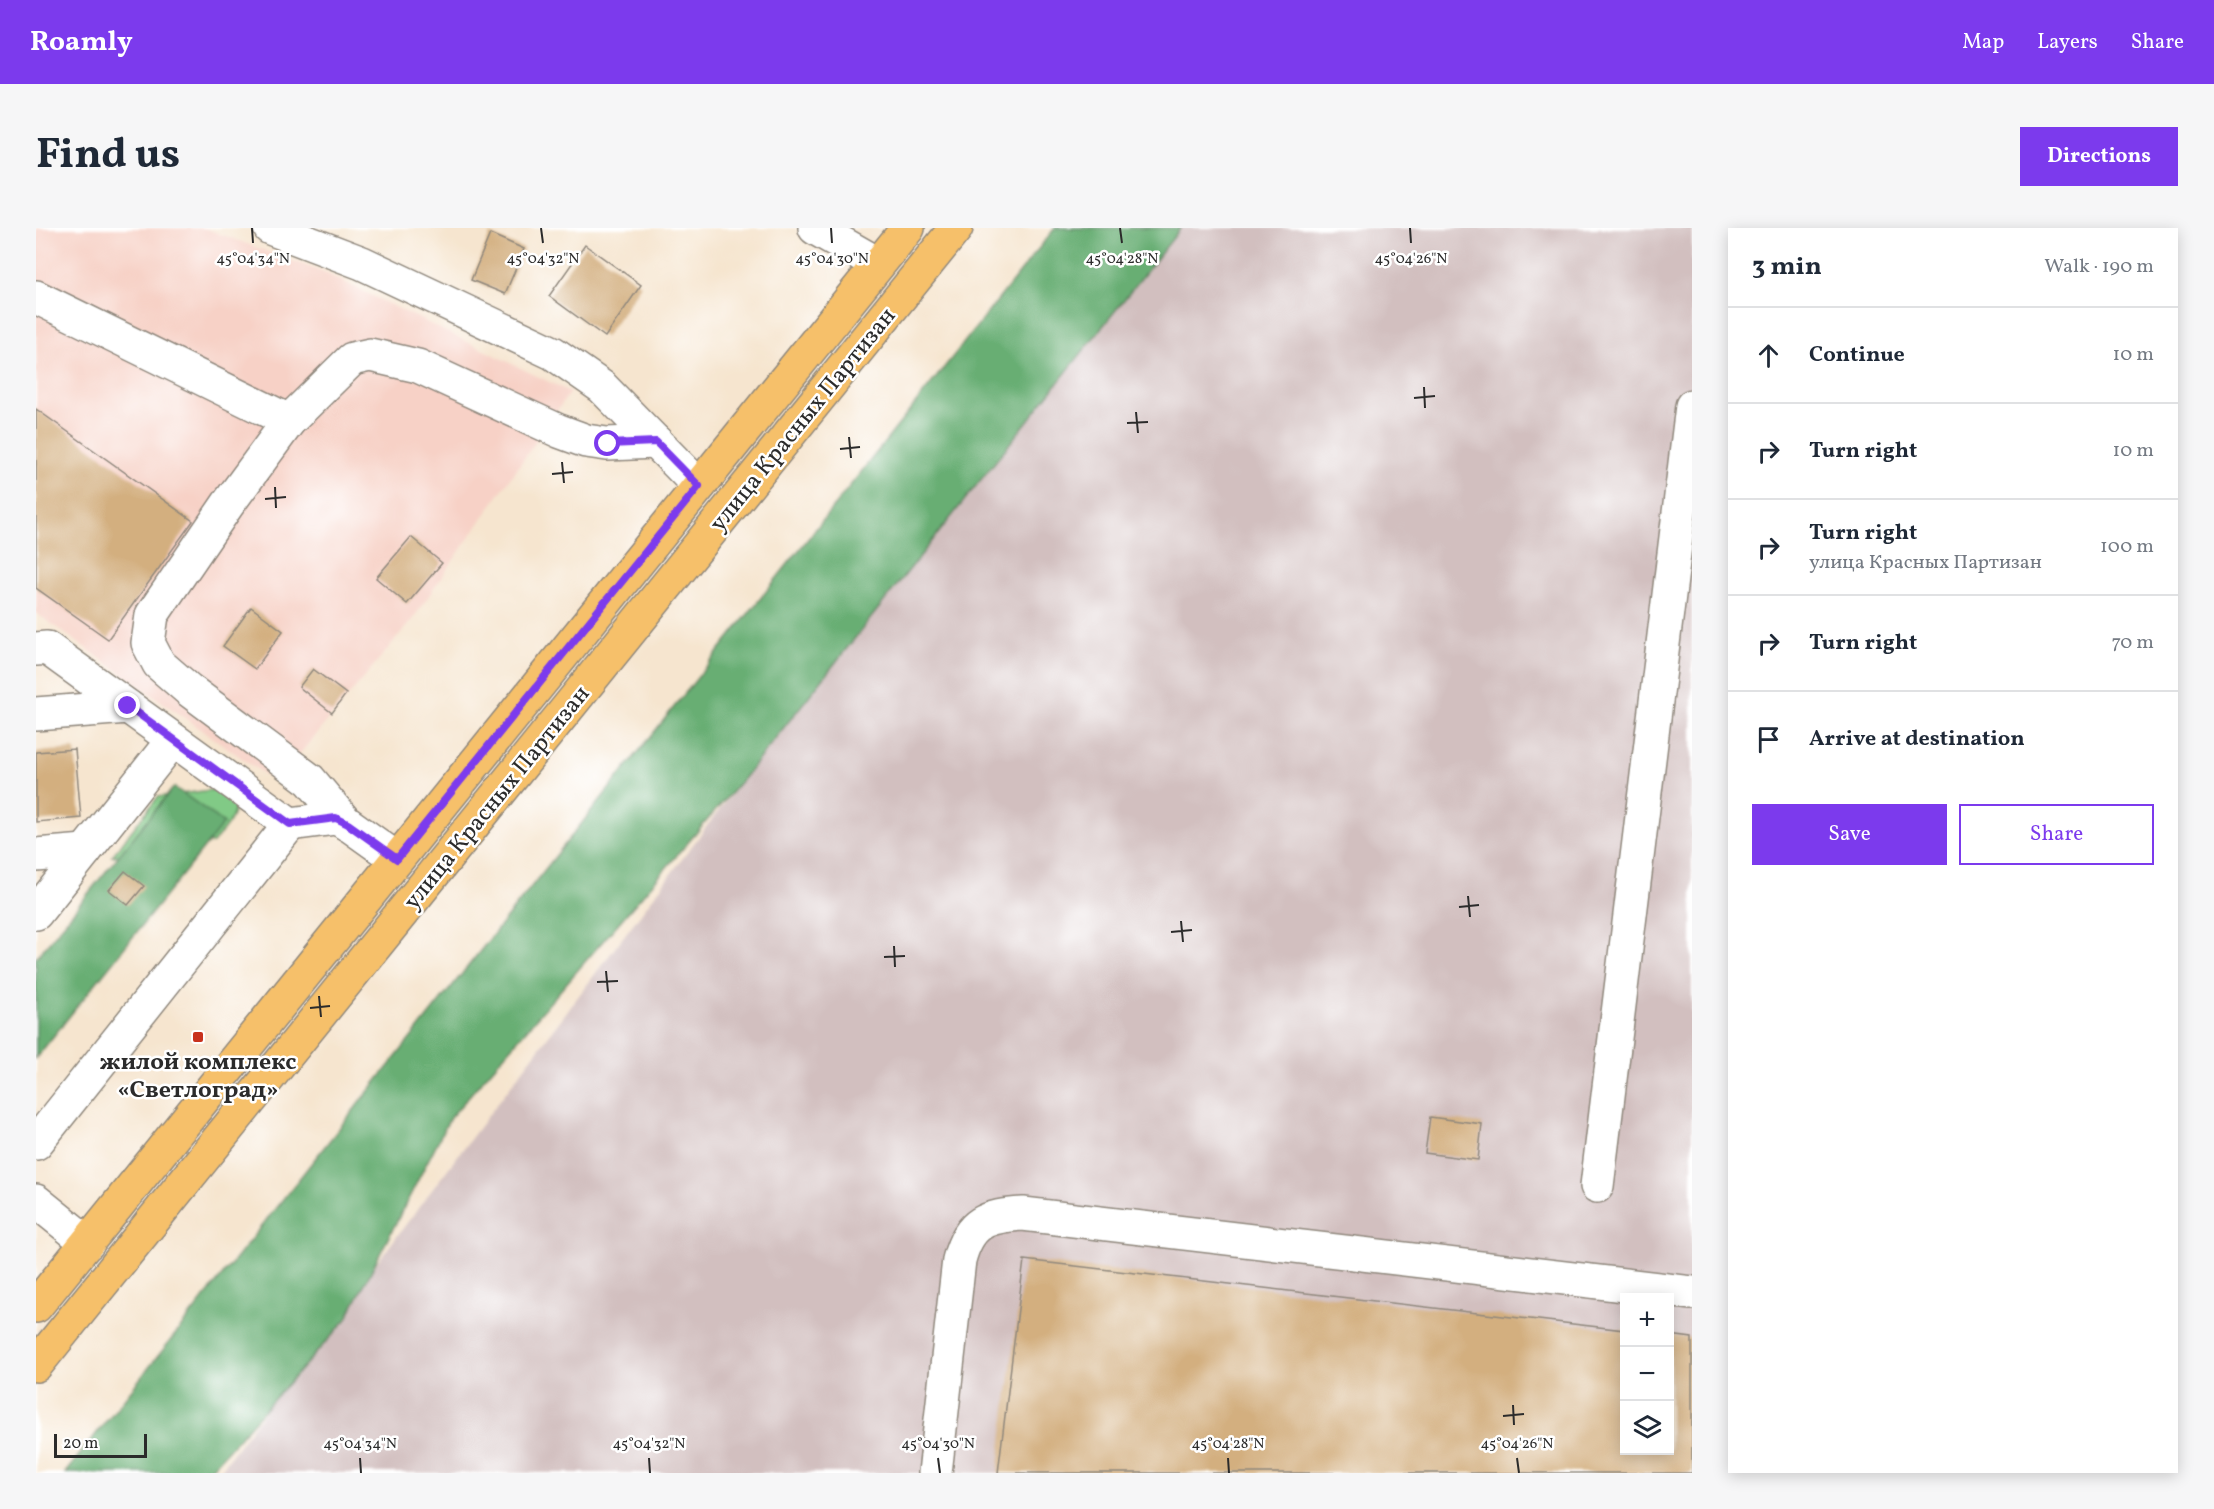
<!DOCTYPE html>
<meta charset="utf-8">
<style>
:root{--surface:#fff;--page:#f6f6f7;--text:#1f2937;--muted:#747a83;--line:#e0e1e3;--accent:#7c3aed}
body{margin:0;font-family:Vollkorn,serif;background:var(--page);color:var(--text)}
.controls{position:absolute;right:18px;bottom:18px;display:grid;overflow:hidden;border-radius:0px;box-shadow:0 3px 15px #0003}
.controls button{width:54px;height:54px;display:grid;place-items:center;padding:0;border:0;border-bottom:2px solid var(--line);background:var(--surface);color:var(--text);font:30px sans-serif}
.scale{position:absolute;left:18px;bottom:15px;width:93px;box-sizing:border-box;padding-left:6px;border:3px solid #2b2b2b;border-top:0;font-size:16px;line-height:21px;white-space:nowrap;color:#2b2b2b;-webkit-text-stroke:4px #fff;paint-order:stroke}
.stop{position:absolute;width:18px;height:18px;margin:-14px;border:4px solid #7c3aed;border-radius:50%;background:#fff}
.stop.end{background:#7c3aed;border-color:#fff;box-shadow:0 2px 6px #0008}
.list{margin:0;padding:0;list-style:none}
h2{display:flex;justify-content:space-between;align-items:center;height:78px;margin:0;padding:0 24px;font-size:26px}
h2 small{font-size:20px;font-weight:400;color:var(--muted)}
.list li{display:grid;grid-template-columns:39px 1fr auto;gap:18px;align-items:center;box-sizing:border-box;height:96px;padding:0 24px;border-top:2px solid var(--line)}
.list b{display:block;font-size:22px;white-space:nowrap}
.list p{margin:0;font-size:20px;white-space:nowrap;color:var(--muted)}
.list em{font-size:20px;font-style:normal;color:var(--muted)}
.actions{display:flex;gap:12px;padding:18px 24px}
.actions a{flex:1;padding:14px 0;border:2px solid var(--accent);border-radius:0px;text-align:center;font-size:21px;color:var(--accent)}
.actions .main{background:var(--accent);color:#fff}
.icon{flex:none;width:33px;height:33px;fill:none;stroke:currentColor;stroke-width:2;stroke-linecap:round;stroke-linejoin:round}
.map{position:relative;flex:none;width:1656px;height:1245px;overflow:hidden;border-radius:0px}
header{display:flex;align-items:center;gap:36px;box-sizing:border-box;height:84px;padding:0 30px;background:var(--accent);color:#fff}
header strong{font-size:28px}
nav{display:flex;gap:33px;margin-inline-start:auto;font-size:21px}
.intro{display:flex;align-items:center;justify-content:space-between;box-sizing:border-box;height:144px;padding:0 36px}
h1{margin:0;font-size:42px}
.button{padding:15px 27px;border-radius:0px;background:var(--accent);color:#fff;font-size:21px;font-weight:700}
main{display:flex;gap:36px;padding:0 36px}
aside{flex:1;background:var(--surface);border-radius:0px;box-shadow:0 3px 15px #0003}
.map>svg:first-child{display:block}
.built{fill:#f7d1c6}
.industrial{fill:#d2bfbf;fill-rule:evenodd}
.green{fill:#81ca86;stroke:#567a58;stroke-width:1.5}
.forest{fill:#68ae73;stroke:#4a6c4f;stroke-width:1.5}
.building{fill:#d3af7f}
.lines{fill:none;stroke-linecap:round;stroke-linejoin:round}
.minor-casing{stroke:#90887d;stroke-width:36}
.major-casing{stroke:#90887d;stroke-width:36}
.minor{stroke:#fff;stroke-width:33}
.major{stroke:#f6c06b;stroke-width:33}
.route{stroke:#7c3aed;stroke-width:8}
.ticks{fill:none;stroke:#2b2b2b;stroke-width:2}
.poi-dot{fill:#c8321e;stroke:#fff;stroke-width:2}
.labels{text-anchor:middle;stroke-width:5;stroke-linejoin:round;paint-order:stroke}
.street-label{font-size:24px;fill:#2b2b2b;stroke:#fff}
.poi-label{font-size:24px;font-weight:bold;fill:#2b2b2b;stroke:#fff}
.ticks-label{font-size:15px;text-anchor:middle;fill:#2b2b2b;stroke:#fff;stroke-width:5;stroke-linejoin:round;paint-order:stroke}
</style>
<header>
<strong>Roamly</strong>
<nav><a>Map</a><a>Layers</a><a>Share</a></nav>
</header>
<div class="intro"><h1>Find us</h1><a class="button">Directions</a></div>
<main>
<div class="map">
<svg width="1656" height="1245" viewBox="0 0 1656 1245">
<rect width="100%" height="100%" fill="#fff"/>
<filter id="ink" filterUnits="userSpaceOnUse"><feTurbulence type="fractalNoise" baseFrequency=".0167" numOctaves="2"/><feDisplacementMap in="SourceGraphic" scale="12" xChannelSelector="R" yChannelSelector="G"/><feConvolveMatrix kernelMatrix="1 2 1 2 8 2 1 2 1" color-interpolation-filters="sRGB"/></filter>
<filter id="wash" filterUnits="userSpaceOnUse"><feTurbulence type="fractalNoise" baseFrequency=".008" numOctaves="4" result="noise"/><feDisplacementMap in="SourceGraphic" scale="24" xChannelSelector="R" yChannelSelector="G"/><feGaussianBlur stdDeviation="1.35" result="paint"/><feColorMatrix in="noise" values="0 0 0 0 0 0 0 0 0 0 0 0 0 0 0 0 0 1.4 0 .05"/><feComposite in="paint" operator="in"/></filter>
<g filter="url(#wash)">
<rect width="100%" height="100%" fill="#f6e5cf"/>
<polygon class="built" points="0,0 168,0 289,45 534,164 376,392 240,554 0,385"/>
<path class="industrial" d="M1123,0H1656V1245H182ZM1588,1070H1634V1222H1588Z"/>
<path class="green" d="M182,561L199,576C199,592 187,602 177,615L76,628L122,569Z"/>
<g class="forest">
<polygon points="1019,0 1145,0 707,551 414,890 310,1092 171,1245 29,1245"/>
<polygon points="138,559 188,595 0,830 0,730"/>
</g>
<g id="blocks">
<g class="building">
<polygon points="454,6 488,21 469,66 435,52"/>
<polygon points="549,17 605,57 569,109 513,68"/>
<polygon points="0,181 157,293 72,411 0,360"/>
<polygon points="375,309 406,335 371,376 340,350"/>
<polygon points="215,379 247,403 219,441 187,418"/>
<polygon points="277,441 310,466 296,485 263,459"/>
<polygon points="39,521 45,590 0,594 0,524"/>
<polygon points="89,643 108,658 92,677 73,662"/>
<polygon points="1394,889 1446,896 1442,932 1389,925"/>
<polygon points="988,1032 1588,1102 1588,1222 1634,1222 1634,1107 1656,1110 1656,1245 962,1245"/>
</g>
</g>
</g>
<g filter="url(#ink)">
<use href="#blocks" fill-opacity="0" stroke="#90887d" stroke-width="1.5"/>
<g class="lines">
<defs>
<g id="minor">
<polyline points="234,0 326,35 517,125 566,159 663,258"/>
<polyline points="779,0 842,36"/>
<polyline points="0,69 253,193"/>
<polyline points="0,421 11,420 254,596 300,590 312,596 361,631"/>
<polyline points="0,486 92,479"/>
<polyline points="311,596 274,552 153,462 123,436 112,415 116,387 192,276 253,193 316,131 334,127 382,138 523,203 550,213 571,216 620,214"/>
<polyline points="0,627 49,623"/>
<polyline points="0,685 137,512"/>
<polyline points="0,915 254,596"/>
<polyline points="1561,958 1656,178"/>
<polyline points="0,973 52,1015"/>
<path d="M899,1245L923,1032C933,994 950,988 987,986L1656,1065"/>
</g>
<g id="major">
<polyline points="0,1078 872,0"/>
<polyline points="0,1137 920,0"/>
</g>
</defs>
<use href="#minor" class="minor-casing"/>
<use href="#major" class="major-casing"/>
<use href="#minor" class="minor"/>
<use href="#major" class="major"/>
</g>
</g>
<g class="lines" filter="url(#ink)">
<polyline class="route" points="92,478 254,596 300,590 312,596 361,631 663,258 620,214 572,216"/>
</g>
<path class="ticks" d="M216,0L217,15M505,0L507,15M795,0L796,15M1084,0L1086,15M1374,0L1375,15M1388,159L1389,180M1378,170L1399,168M1100,184L1102,205M1091,195L1112,194M813,209L815,230M804,221L824,219M526,234L528,255M516,246L537,244M239,259L240,280M229,271L250,269M1432,668L1434,689M1423,679L1443,677M1145,693L1147,714M1135,704L1156,702M858,718L859,739M848,729L869,728M570,743L572,764M561,754L582,753M283,768L285,789M274,780L294,778M1477,1177L1478,1197M1467,1188L1488,1186M324,1230L325,1245M613,1230L614,1245M902,1230L904,1245M1192,1230L1193,1245M1481,1230L1483,1245"/>
<rect class="poi-dot" x="156" y="803" width="12" height="12" rx="3"/>
<g class="labels">
<g class="street-label">
<text transform="translate(766 191) rotate(-51)" y="8">улица Красных Партизан</text>
<text transform="translate(460 569) rotate(-51)" y="8">улица Красных Партизан</text>
</g>
<g class="poi-label">
<text x="162" y="841">жилой комплекс<tspan x="162" dy="28">«Светлоград»</tspan></text>
</g>
</g>
<g class="ticks-label">
<text x="217" y="35">45°04'34"N</text>
<text x="507" y="35">45°04'32"N</text>
<text x="796" y="35">45°04'30"N</text>
<text x="1086" y="35">45°04'28"N</text>
<text x="1375" y="35">45°04'26"N</text>
<text x="324" y="1220">45°04'34"N</text>
<text x="613" y="1220">45°04'32"N</text>
<text x="902" y="1220">45°04'30"N</text>
<text x="1192" y="1220">45°04'28"N</text>
<text x="1481" y="1220">45°04'26"N</text>
</g>
</svg>
<div class="controls">
<button>+</button>
<button>−</button>
<button><svg class="icon" aria-label="layers" viewBox="0 0 24 24"><path d="M12 4l9 5-9 5-9-5zM3 14l9 5 9-5"/></svg></button>
</div>
<div class="scale">20 m</div>
<div class="stop" style="left:572px;top:216px"></div>
<div class="stop end" style="left:92px;top:478px"></div>
</div>
<aside>
<h2>3 min<small>Walk · 190 m</small></h2>
<ul class="list">
<li><svg class="icon" aria-label="ahead" viewBox="0 0 24 24"><path d="M12 20V5M6 11l6-6 6 6"/></svg><div><b>Continue</b></div><em>10 m</em></li>
<li><svg class="icon" aria-label="right" viewBox="0 0 24 24"><path d="M7 20v-9h11M14 6l5 5-5 5"/></svg><div><b>Turn right</b></div><em>10 m</em></li>
<li><svg class="icon" aria-label="right" viewBox="0 0 24 24"><path d="M7 20v-9h11M14 6l5 5-5 5"/></svg><div><b>Turn right</b><p>улица Красных Партизан</p></div><em>100 m</em></li>
<li><svg class="icon" aria-label="right" viewBox="0 0 24 24"><path d="M7 20v-9h11M14 6l5 5-5 5"/></svg><div><b>Turn right</b></div><em>70 m</em></li>
<li><svg class="icon" aria-label="arrive" viewBox="0 0 24 24"><path d="M6 21V4h12l-3 4 3 4H6"/></svg><div><b>Arrive at destination</b></div></li>
</ul>
<div class="actions"><a class="main">Save</a><a>Share</a></div>
</aside>
</main>
